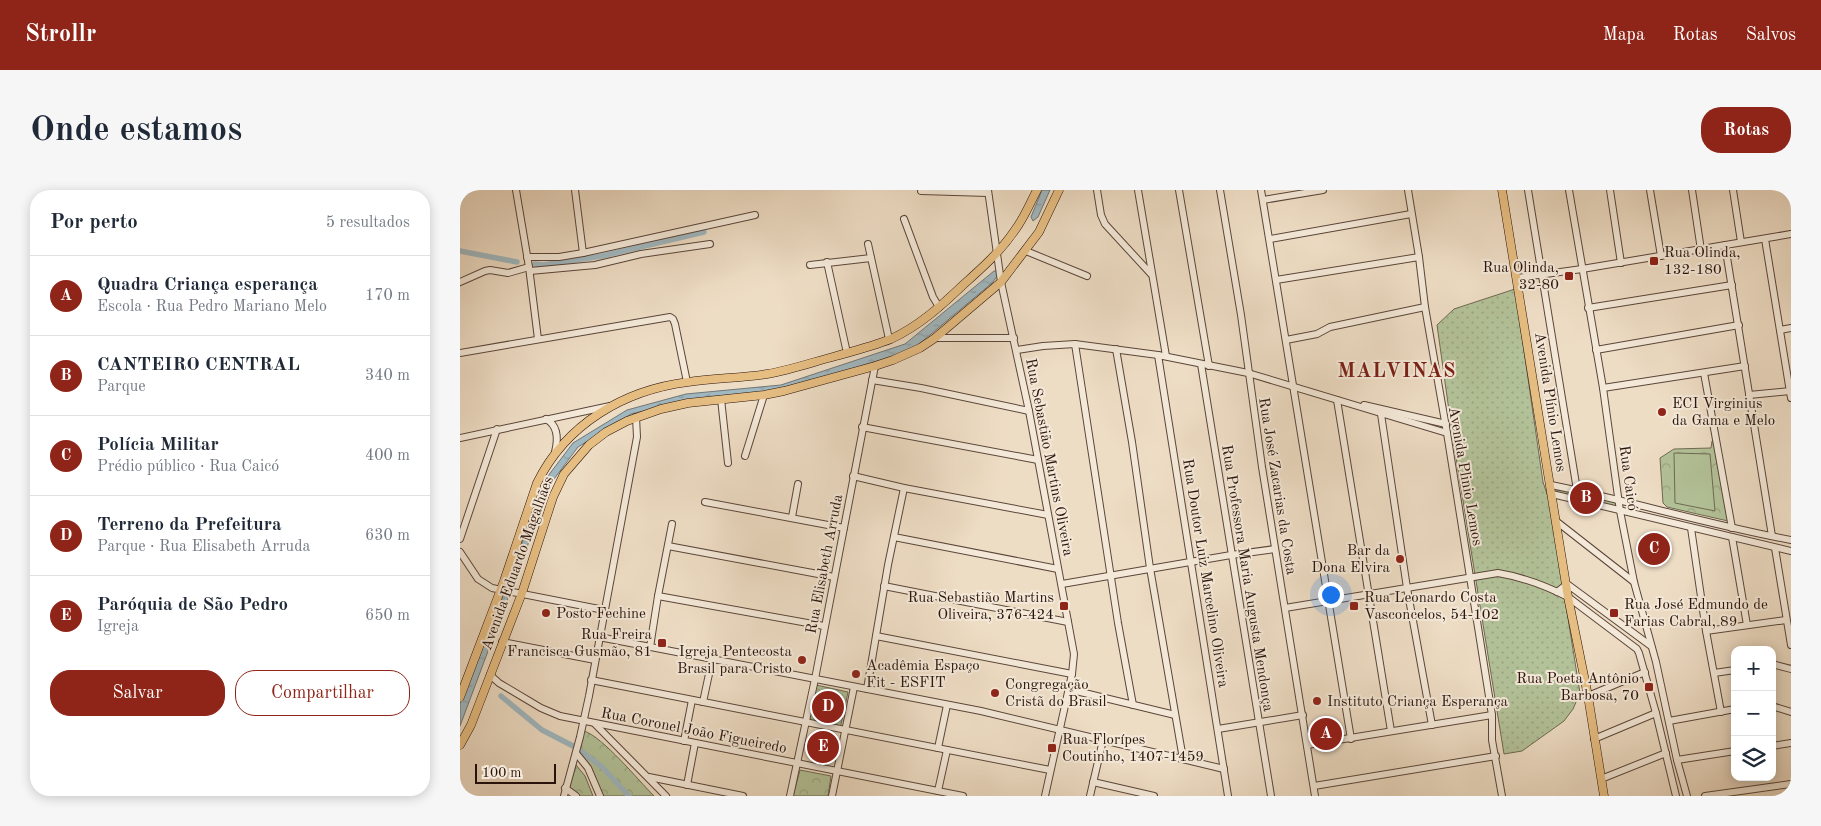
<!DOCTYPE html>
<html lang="pt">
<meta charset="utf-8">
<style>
:root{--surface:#fff;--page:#f6f6f7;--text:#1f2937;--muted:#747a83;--line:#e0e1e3;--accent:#8f2418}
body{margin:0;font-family:"Old Standard TT",serif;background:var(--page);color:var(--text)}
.controls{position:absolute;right:15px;bottom:15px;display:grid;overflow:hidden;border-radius:10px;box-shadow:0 2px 12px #0003}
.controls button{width:45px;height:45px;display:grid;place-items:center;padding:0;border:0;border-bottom:1px solid var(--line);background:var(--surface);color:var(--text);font:25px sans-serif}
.scale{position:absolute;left:15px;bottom:12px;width:81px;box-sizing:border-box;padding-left:5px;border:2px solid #2a130b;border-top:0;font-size:14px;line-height:18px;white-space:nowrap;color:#2a130b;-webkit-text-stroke:4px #f4e9d9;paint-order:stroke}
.you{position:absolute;left:870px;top:404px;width:18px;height:18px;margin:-12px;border:4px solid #fff;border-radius:50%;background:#1a73e8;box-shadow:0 0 0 8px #1a73e833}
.badge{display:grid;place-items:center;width:32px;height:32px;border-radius:50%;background:var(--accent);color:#fff;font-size:16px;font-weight:700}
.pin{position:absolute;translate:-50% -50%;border:2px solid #fff;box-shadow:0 1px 5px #0006}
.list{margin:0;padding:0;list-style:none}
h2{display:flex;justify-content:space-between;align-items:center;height:65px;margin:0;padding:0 20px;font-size:21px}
h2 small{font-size:16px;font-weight:400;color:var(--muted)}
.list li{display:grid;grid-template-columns:32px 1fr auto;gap:15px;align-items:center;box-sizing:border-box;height:80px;padding:0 20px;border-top:1px solid var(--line)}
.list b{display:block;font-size:19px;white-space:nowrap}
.list p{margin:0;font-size:16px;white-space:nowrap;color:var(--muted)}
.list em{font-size:16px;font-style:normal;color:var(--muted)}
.actions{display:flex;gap:10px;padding:15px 20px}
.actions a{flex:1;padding:11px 0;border:1px solid var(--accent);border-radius:20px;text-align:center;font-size:18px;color:var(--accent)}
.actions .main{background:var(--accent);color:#fff}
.icon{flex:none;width:28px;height:28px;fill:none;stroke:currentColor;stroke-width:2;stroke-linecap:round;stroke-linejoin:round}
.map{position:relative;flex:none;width:1331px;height:606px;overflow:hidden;border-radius:20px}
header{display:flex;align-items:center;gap:30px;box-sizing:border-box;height:70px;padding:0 25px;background:var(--accent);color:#fff}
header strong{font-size:24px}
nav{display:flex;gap:28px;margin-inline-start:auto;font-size:18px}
.intro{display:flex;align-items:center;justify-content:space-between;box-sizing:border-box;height:120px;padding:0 30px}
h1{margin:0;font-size:35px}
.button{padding:12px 22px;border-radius:20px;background:var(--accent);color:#fff;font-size:18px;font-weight:700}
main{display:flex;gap:30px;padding:0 30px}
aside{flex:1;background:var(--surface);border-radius:20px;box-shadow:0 2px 12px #0003}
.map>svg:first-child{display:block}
.grass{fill:url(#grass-dots);stroke:#6e6a52}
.park{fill:url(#park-crowns);stroke:#6e6a52}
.garden{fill:#b3c299;stroke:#6e6a52}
.water{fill:url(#water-ripples);stroke:#717678}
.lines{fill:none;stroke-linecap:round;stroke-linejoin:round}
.canal{stroke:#a0b8c0;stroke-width:5.5}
.minor-casing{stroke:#5b463a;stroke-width:8}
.major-casing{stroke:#2a130b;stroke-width:9}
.minor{stroke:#f4e9d9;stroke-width:6}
.major{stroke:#e7be82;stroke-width:8}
.poi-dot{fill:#8f2418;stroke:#f4e9d9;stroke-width:2}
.labels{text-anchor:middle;stroke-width:4;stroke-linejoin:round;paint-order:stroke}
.poi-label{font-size:15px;fill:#2a130b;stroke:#f4e9d9;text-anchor:start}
.street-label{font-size:15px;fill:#2a130b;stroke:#f4e9d9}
.district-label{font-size:20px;font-weight:bold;letter-spacing:1px;fill:#7a1f14;stroke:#f4e9d9}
</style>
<header>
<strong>Strollr</strong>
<nav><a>Mapa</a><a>Rotas</a><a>Salvos</a></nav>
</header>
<div class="intro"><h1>Onde estamos</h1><a class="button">Rotas</a></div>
<main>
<aside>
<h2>Por perto<small>5 resultados</small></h2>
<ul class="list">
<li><span class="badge">A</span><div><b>Quadra Criança esperança</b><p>Escola · Rua Pedro Mariano Melo</p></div><em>170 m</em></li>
<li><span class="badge">B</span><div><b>CANTEIRO CENTRAL</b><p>Parque</p></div><em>340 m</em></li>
<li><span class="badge">C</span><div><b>Polícia Militar</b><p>Prédio público · Rua Caicó</p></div><em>400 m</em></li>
<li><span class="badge">D</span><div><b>Terreno da Prefeitura</b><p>Parque · Rua Elisabeth Arruda</p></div><em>630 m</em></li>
<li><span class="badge">E</span><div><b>Paróquia de São Pedro</b><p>Igreja</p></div><em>650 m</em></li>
</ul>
<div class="actions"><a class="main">Salvar</a><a>Compartilhar</a></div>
</aside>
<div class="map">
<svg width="1331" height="606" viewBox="0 0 1331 606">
<defs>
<pattern id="grass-dots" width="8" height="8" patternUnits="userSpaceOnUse" patternTransform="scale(1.25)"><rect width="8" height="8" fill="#b3c299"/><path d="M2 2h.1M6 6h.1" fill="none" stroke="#9aa682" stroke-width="1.8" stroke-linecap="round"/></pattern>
<pattern id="park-crowns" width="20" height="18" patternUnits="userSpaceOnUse" patternTransform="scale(1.25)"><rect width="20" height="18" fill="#b3c299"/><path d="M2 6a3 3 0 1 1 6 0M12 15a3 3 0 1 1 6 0" fill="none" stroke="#9aa682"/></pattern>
<pattern id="water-ripples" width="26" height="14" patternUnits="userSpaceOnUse" patternTransform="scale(1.25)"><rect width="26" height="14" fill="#a0b8c0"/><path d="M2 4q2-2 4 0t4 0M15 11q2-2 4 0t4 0" fill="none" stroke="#8a9da4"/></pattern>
</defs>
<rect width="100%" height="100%" fill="#eeddc5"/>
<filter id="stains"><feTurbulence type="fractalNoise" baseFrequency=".004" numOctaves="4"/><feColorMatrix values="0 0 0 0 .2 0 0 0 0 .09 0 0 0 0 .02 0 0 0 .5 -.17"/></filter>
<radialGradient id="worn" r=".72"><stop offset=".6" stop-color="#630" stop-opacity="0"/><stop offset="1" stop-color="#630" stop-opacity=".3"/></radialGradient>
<polygon class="grass" points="1055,99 1083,292 1089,310 1120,503 1113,519 1104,531 1062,561 1044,564 993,249 977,135 994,119"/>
<g class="park">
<polygon points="1252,251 1255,251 1268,331 1207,317 1203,313 1200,268 1214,259 1251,258"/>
<polygon points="1097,299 1156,311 1158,319 1097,304"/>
<polygon points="356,495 388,502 380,539 348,533"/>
<path d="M124,541C143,547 178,590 194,606H143L132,579L119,565Z"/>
<polygon points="116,575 125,586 133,606 117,606 108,600"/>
<polygon points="340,580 371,586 368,606 333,606"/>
</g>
<polygon class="garden" points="1214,263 1250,264 1255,321 1215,313"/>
<g class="water">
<polygon points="582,0 590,0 578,27 573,31 571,27"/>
<polygon points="534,81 538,81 538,85 532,93 452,160 324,200 228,210 171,224 118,257 91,293 0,536 0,514 45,400 85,290 113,253 167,220 226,204 321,195 445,154"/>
</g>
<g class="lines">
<g class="canal">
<polyline points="0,61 57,72"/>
<polyline points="75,74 83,75 142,66 244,42"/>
<polyline points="41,506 82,540 117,558 142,577 169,606"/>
</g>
<defs>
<g id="minor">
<polyline points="56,0 69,77 78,149"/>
<polyline points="115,0 123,63"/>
<polyline points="528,0 541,92 569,221 614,464 612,484 585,606"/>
<polyline points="637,0 641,25 645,34 691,84"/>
<polyline points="678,0 706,166"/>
<polyline points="719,0 749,176"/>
<polyline points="760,0 781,125 802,277 855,606"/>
<polyline points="801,0 891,549"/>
<polyline points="1068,0 1117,300"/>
<polyline points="1109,0 1143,198 1160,321 1174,392 1196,472 1217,570 1227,606"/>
<polyline points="1150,0 1161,73"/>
<polyline points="1190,0 1201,66"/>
<polyline points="1232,0 1241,60"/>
<polyline points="1273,0 1281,52"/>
<polyline points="461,1 528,3"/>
<polyline points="803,10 863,0"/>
<polyline points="444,29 473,107 479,117"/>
<polyline points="810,49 951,24"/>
<polyline points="1305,49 1331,208"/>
<polyline points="408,54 429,149"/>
<polyline points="1265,55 1312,346"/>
<polyline points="566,61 627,86"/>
<polyline points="67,67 99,67 123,63 295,25"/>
<polyline points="367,72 387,163"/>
<polyline points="350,75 411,68"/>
<polyline points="70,81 135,75 181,64 250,54"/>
<polyline points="1057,88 1122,79 1331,44"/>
<polyline points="816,90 959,67"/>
<polyline points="0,92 25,81 30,80 48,83 69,77"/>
<polyline points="1128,118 1272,95"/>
<polyline points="1320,140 1331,138"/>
<polyline points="475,148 554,148"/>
<polyline points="826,150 857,144 870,137 965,117"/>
<polyline points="615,154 658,433 673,515"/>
<polyline points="656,159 672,252 690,378 723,569"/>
<polyline points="557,160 583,156 615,154 698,165 788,183 987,243"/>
<polyline points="1136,160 1279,135"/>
<polyline points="0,163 210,127 213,129 215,134 227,192"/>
<polyline points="698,165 768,606"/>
<polyline points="741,174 811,606"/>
<polyline points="1244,183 1272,338"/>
<polyline points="412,190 461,198 569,221"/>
<polyline points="1143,198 1285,176"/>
<polyline points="1289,205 1330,201"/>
<polyline points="261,209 268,273"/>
<polyline points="877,210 931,541"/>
<polyline points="904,215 986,234"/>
<polyline points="921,224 947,398 972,535"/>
<path d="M86,229C99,236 98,250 95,262"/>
<polyline points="402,237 578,270"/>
<polyline points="0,248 150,216"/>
<polyline points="285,266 304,205"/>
<polyline points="393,286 444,298 588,325"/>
<path d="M1091,295C1171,311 1250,335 1331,350"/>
<polyline points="1092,304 1331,361"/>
<polyline points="245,312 384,338"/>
<polyline points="332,327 338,294"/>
<polyline points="1096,331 1174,392"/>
<polyline points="1231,338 1246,441 1261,522"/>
<polyline points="434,347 598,379"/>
<polyline points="1272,347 1287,435"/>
<polyline points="0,349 37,239"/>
<polyline points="208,356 374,387"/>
<polyline points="1315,358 1331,455"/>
<polyline points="0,362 18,389 32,398 144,420"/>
<polyline points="602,394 771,365 815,359"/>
<polyline points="424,396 608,432"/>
<polyline points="1097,402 1107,394 1191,456"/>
<polyline points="198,406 364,436"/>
<path d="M825,418L1038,383C1062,387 1086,396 1108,407L1177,459L1179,463L1196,523L1216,606"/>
<polyline points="1246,441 1326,430"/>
<polyline points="416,446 612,484"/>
<polyline points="139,447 521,521 764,579"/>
<polyline points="42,452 135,470"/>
<polyline points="190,457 198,406 212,334"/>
<polyline points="1312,474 1331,479"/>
<polyline points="1254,483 1275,480"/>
<polyline points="30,485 39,493 81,518 100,526 503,606"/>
<polyline points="131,490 590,580"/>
<polyline points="407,499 428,375 444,298"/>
<polyline points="608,499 715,525"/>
<polyline points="1128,506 1185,482"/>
<polyline points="243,512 252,470"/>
<polyline points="1312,516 1331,522"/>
<polyline points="1032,525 1032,550 1042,606"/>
<polyline points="1209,531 1275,519"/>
<polyline points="135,534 206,606"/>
<polyline points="758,539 843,525"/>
<polyline points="1134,549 1196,523"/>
<polyline points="224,551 232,510"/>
<polyline points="847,555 1032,525 987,243 965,117 959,67 948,0"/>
<polyline points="1312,556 1331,553"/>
<polyline points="478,558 487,515"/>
<polyline points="116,563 128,578 140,606"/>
<polyline points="1217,570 1275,561"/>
<polyline points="189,587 283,606"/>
<polyline points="1141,589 1206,563"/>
<polyline points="633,592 694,606"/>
<polyline points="227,595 235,553"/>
<polyline points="854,596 1036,566"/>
<polyline points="105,598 116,606"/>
<polyline points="478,601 487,560"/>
<polyline points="104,606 120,547 129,506 177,247 176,227"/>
<polyline points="330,606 355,489 415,176"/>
<polyline points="372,606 394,497"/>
<polyline points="630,606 643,550"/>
<polyline points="1245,606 1331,594"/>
</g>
<g id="major">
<polyline points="1042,0 1108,407 1128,506 1144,606"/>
<path d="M0,507L44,391L77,293C106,234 164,200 228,192C254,188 281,188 307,184C331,180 353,172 376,166C394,161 413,156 431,149C459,136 481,116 503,95C522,78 541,61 555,40C564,28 570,13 577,0"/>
<polyline points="0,555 11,535 62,403 93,307 104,284 129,255 146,242 167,231 201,219 228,213 304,205 324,201 415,176 433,170 460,158 475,148 541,92 579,42 599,0"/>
</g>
</defs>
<use href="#minor" class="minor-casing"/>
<use href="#major" class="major-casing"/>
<use href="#minor" class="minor"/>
<use href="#major" class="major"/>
</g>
<g class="poi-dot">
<rect x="1189" y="66" width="10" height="10" rx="2.5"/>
<rect x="1104" y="81" width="10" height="10" rx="2.5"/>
<circle cx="1202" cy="222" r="5"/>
<circle cx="940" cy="369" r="5"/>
<rect x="599" y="411" width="10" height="10" rx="2.5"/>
<rect x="889" y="411" width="10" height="10" rx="2.5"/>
<circle cx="86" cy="423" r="5"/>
<rect x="1149" y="418" width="10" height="10" rx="2.5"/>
<rect x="197" y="448" width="10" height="10" rx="2.5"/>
<circle cx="342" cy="470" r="5"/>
<circle cx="396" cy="484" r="5"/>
<rect x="1184" y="492" width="10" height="10" rx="2.5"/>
<circle cx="535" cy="503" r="5"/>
<circle cx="857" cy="511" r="5"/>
<rect x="587" y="553" width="10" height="10" rx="2.5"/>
</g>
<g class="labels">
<g class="poi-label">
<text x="1204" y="67">Rua Olinda,<tspan x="1204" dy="17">132-180</tspan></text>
<text x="1099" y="82" text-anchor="end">Rua Olinda,<tspan x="1099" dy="17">32-80</tspan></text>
<text x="1212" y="218">ECI Virginius<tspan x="1212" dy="17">da Gama e Melo</tspan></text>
<text x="930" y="365" text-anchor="end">Bar da<tspan x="930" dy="17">Dona Elvira</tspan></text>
<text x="594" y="412" text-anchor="end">Rua Sebastião Martins<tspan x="594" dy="17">Oliveira, 376-424</tspan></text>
<text x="904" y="412">Rua Leonardo Costa<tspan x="904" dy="17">Vasconcelos, 54-102</tspan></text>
<text x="1164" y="419">Rua José Edmundo de<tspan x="1164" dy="17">Farias Cabral, 89</tspan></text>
<text x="96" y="428">Posto Fechine</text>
<text x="192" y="449" text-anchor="end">Rua Freira<tspan x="192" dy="17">Francisca Gusmão, 81</tspan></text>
<text x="332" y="466" text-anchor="end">Igreja Pentecosta<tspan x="332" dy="17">Brasil para Cristo</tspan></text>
<text x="406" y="480">Acadêmia Espaço<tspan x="406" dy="17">Fit - ESFIT</tspan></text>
<text x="1179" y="493" text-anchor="end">Rua Poeta Antônio<tspan x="1179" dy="17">Barbosa, 70</tspan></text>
<text x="545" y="499">Congregação<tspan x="545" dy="17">Cristã do Brasil</tspan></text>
<text x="867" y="516">Instituto Criança Esperança</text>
<text x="602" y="554">Rua Florípes<tspan x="602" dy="17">Coutinho, 1407-1459</tspan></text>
</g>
<g class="street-label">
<text transform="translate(1091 212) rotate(81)" y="5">Avenida Plínio Lemos</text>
<text transform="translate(590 267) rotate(79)" y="5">Rua Sebastião Martins Oliveira</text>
<text transform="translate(1006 286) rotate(80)" y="5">Avenida Plinio Lemos</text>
<text transform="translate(1169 288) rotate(82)" y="5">Rua Caicó</text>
<text transform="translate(818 296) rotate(81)" y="5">Rua José Zacarias da Costa</text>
<text transform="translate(57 373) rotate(-70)" y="5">Avenida Eduardo Magalhães</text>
<text transform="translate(364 374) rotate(-79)" y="5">Rua Elisabeth Arruda</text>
<text transform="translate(746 383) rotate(81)" y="5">Rua Doutor Luiz Marcelino Oliveira</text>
<text transform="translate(788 388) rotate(81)" y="5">Rua Professora Maria Augusta Mendonça</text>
<text transform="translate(234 540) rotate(11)" y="5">Rua Coronel João Figueiredo</text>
</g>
<g class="district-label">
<text x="937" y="187">MALVINAS</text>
</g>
</g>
<rect width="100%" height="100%" filter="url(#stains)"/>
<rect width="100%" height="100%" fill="url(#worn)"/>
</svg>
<div class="controls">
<button>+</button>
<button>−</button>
<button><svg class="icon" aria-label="layers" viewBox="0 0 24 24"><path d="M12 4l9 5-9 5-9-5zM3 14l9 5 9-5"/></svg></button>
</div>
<div class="scale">100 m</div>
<div class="you"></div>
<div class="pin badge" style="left:866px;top:544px">A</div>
<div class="pin badge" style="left:1126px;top:308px">B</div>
<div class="pin badge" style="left:1194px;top:359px">C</div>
<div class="pin badge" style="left:368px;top:517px">D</div>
<div class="pin badge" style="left:363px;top:557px">E</div>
</div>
</main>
